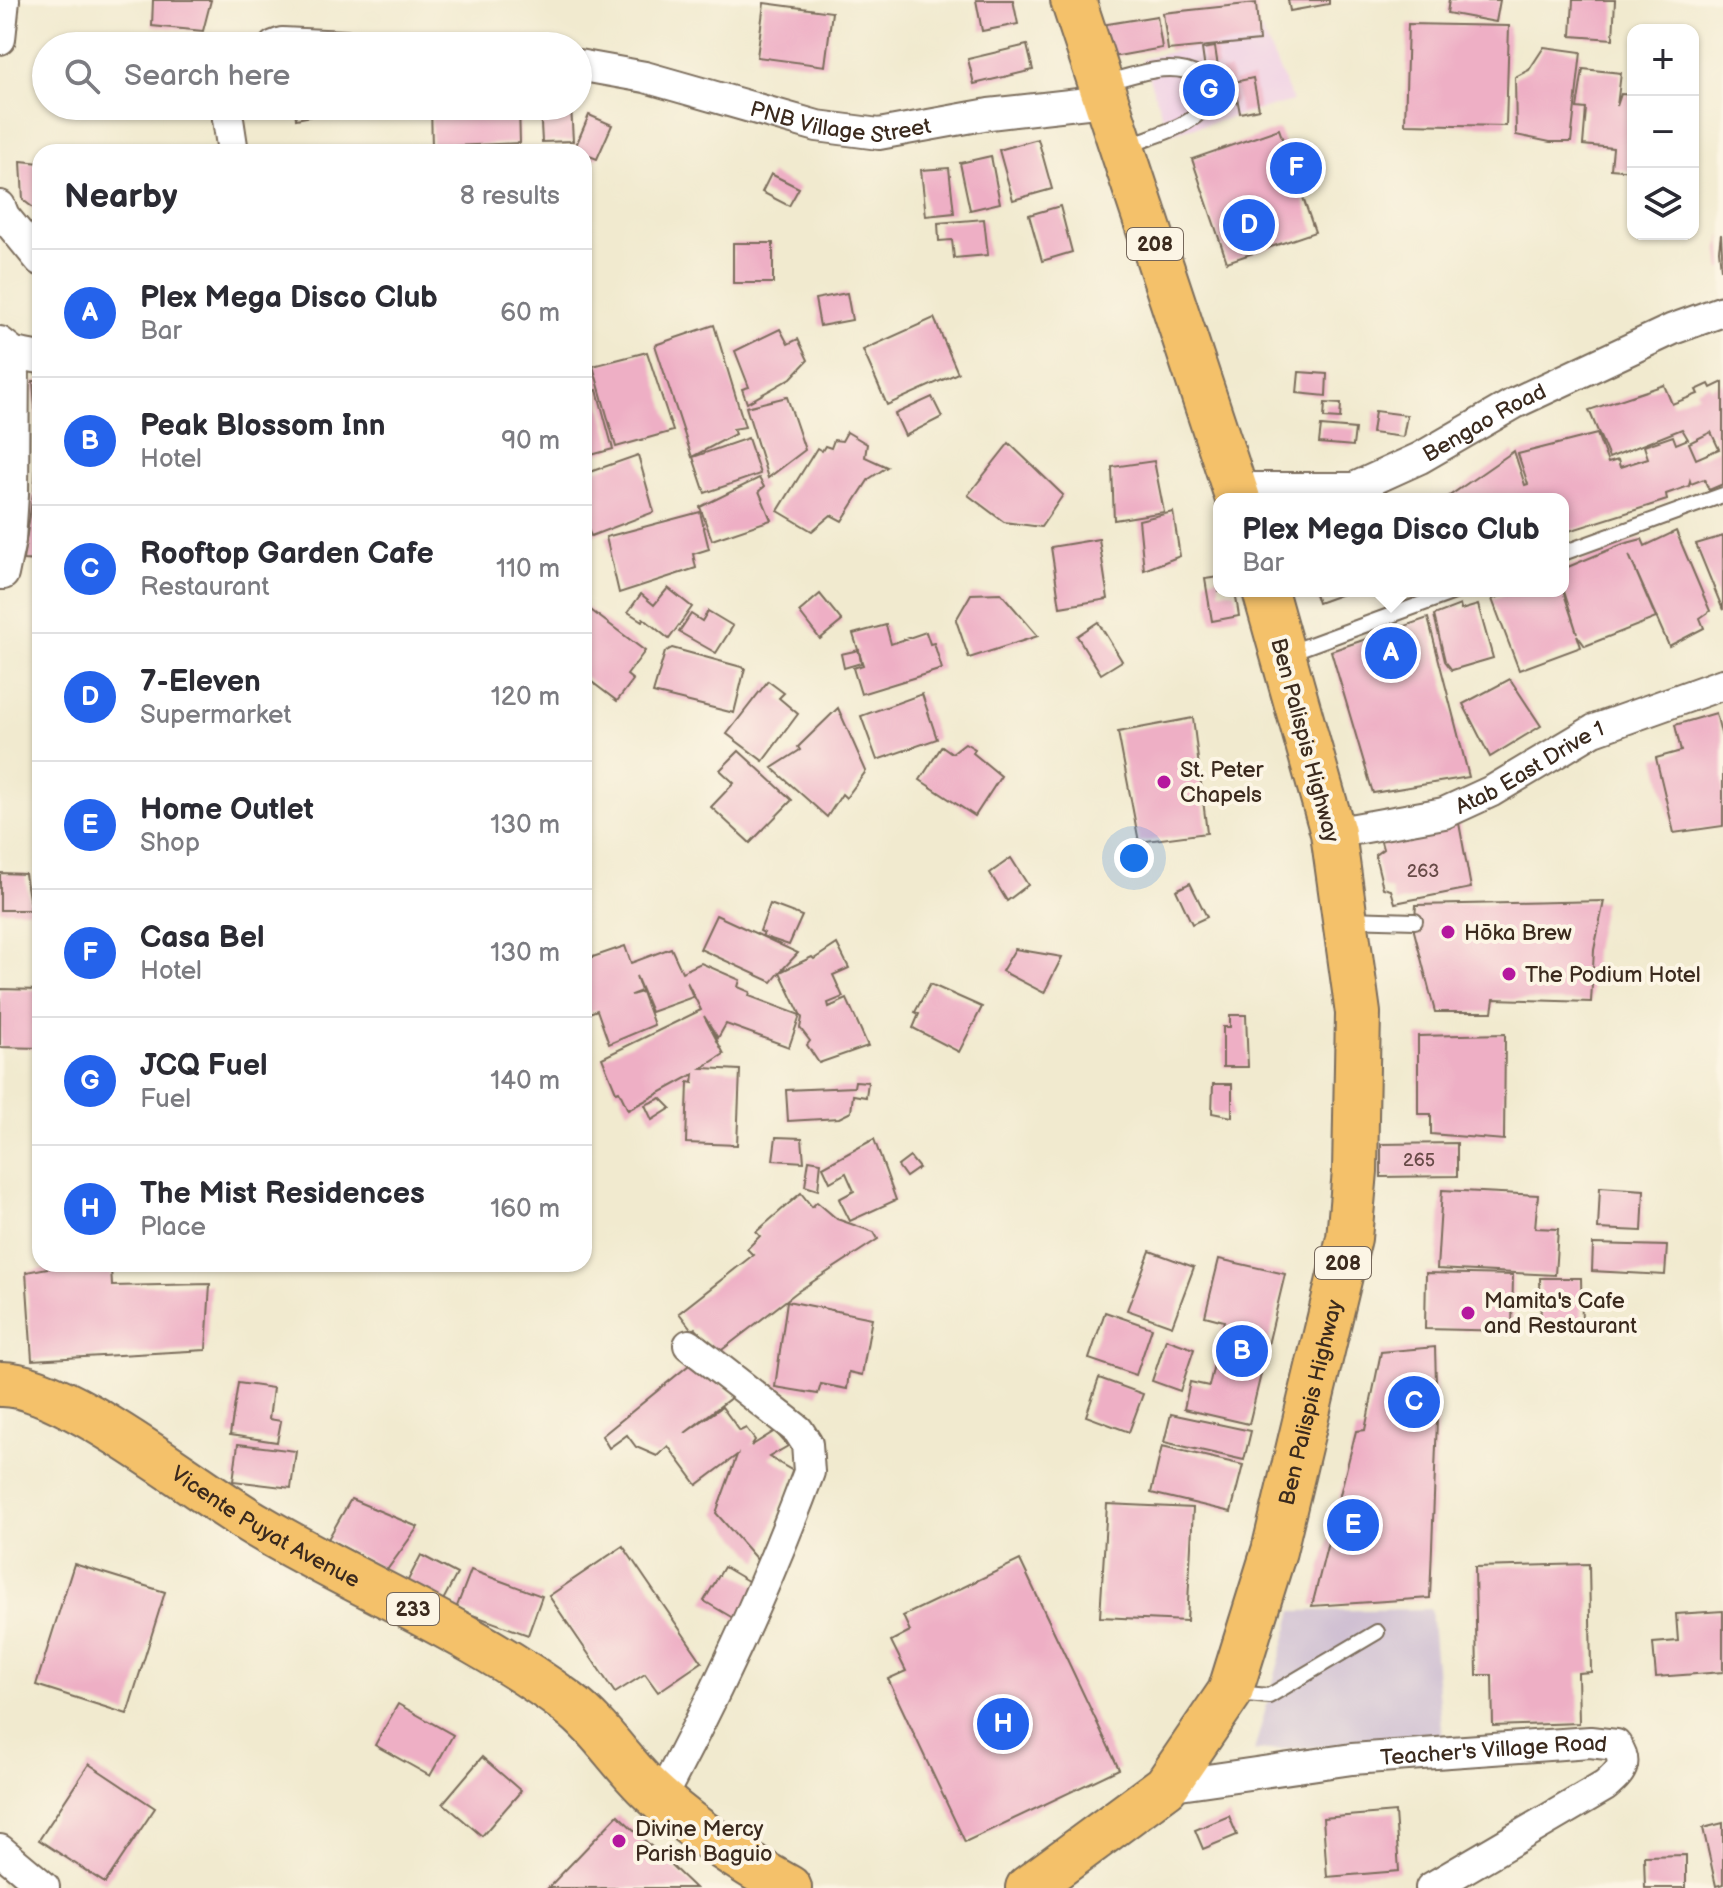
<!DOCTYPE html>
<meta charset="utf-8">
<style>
:root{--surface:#fff;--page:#f7f7f7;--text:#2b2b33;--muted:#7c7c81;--line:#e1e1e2;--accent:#2563eb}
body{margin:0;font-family:"Balsamiq Sans",sans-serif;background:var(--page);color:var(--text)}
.controls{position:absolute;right:24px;top:24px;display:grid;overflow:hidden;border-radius:16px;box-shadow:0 2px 6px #0004}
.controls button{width:72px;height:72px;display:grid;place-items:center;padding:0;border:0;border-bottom:2px solid var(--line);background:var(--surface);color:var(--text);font:40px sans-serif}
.you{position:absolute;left:1134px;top:858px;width:28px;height:28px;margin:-20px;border:6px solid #fff;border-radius:50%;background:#1a73e8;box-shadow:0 0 0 12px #1a73e833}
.badge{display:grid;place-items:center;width:52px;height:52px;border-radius:50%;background:var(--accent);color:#fff;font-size:26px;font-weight:700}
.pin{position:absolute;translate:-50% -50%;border:4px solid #fff;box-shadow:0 2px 8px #0006}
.popup{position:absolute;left:1213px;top:493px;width:356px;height:104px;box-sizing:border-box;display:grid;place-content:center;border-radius:16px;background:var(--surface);filter:drop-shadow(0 2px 6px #0005);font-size:26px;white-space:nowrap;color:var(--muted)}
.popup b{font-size:30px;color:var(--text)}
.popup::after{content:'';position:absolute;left:50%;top:100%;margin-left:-16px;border:16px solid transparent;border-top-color:var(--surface)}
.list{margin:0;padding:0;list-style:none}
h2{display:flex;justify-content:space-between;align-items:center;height:104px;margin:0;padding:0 32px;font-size:34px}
h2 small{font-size:26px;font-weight:400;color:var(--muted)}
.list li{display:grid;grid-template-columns:52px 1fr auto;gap:24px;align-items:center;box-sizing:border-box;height:128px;padding:0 32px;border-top:2px solid var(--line)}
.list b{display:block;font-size:30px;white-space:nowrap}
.list p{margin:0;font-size:26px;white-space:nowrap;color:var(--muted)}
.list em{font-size:26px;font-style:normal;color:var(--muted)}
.icon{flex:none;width:44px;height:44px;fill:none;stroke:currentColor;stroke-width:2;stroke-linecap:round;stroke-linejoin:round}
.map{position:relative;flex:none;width:1723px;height:1888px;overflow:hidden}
.search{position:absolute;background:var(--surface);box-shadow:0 2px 6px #0004;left:32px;top:32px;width:560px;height:88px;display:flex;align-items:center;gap:20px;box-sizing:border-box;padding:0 28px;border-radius:44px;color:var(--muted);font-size:30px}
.panel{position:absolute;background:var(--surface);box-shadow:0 2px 6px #0004;left:32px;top:144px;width:560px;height:1128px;border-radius:24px}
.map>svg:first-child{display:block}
.built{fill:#f0d0e5}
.industrial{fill:#cebed2}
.building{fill:#eeafc5;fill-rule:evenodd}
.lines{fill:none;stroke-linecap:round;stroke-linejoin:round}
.service-casing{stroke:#7b6d5c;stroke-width:18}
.minor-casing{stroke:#7b6d5c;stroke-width:34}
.primary-casing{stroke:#7b6d5c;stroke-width:48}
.service{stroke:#fff;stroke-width:14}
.minor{stroke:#fff;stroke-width:30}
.primary{stroke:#f4c16a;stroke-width:44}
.poi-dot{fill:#b5179e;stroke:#fcf5e5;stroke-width:3}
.labels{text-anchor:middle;stroke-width:8;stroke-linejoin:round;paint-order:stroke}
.number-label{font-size:18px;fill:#684b48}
.shield{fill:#fcf5e5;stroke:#75675a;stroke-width:2}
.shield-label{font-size:20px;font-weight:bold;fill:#3b2a1e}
.street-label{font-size:22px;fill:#3b2a1e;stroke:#fcf5e5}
.poi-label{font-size:22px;fill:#3b2a1e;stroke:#fcf5e5;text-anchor:start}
</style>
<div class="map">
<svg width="1723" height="1888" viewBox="0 0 1723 1888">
<rect width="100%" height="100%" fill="#fcf5e5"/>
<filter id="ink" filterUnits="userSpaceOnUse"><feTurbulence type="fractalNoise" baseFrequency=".0125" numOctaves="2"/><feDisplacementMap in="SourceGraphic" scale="16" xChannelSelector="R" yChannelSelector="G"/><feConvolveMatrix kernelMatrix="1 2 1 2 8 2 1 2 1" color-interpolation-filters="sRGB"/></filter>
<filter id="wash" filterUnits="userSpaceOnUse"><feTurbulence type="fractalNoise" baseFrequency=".006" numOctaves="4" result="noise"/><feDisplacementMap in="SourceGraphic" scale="32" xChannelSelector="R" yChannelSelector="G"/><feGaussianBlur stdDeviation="1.8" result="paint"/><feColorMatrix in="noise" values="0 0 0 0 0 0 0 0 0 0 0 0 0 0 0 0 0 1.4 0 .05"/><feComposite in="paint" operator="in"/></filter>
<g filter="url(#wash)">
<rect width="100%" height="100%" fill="#f1eacf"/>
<polygon class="built" points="1262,31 1293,101 1169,134 1142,59"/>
<polygon class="industrial" points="1431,1609 1442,1739 1254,1751 1293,1611"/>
<g id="blocks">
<g class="building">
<polygon points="153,0 211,0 203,31 152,26"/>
<polygon points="976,0 1013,0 1018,24 982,31"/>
<polygon points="1288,0 1329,0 1329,4 1290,11"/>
<polygon points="1449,0 1500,0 1496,22 1447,13"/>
<polygon points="1573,0 1615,0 1613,39 1571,36"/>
<polygon points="764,3 832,12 825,66 757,57"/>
<polygon points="1256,3 1259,41 1168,50 1163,13"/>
<polygon points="1157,16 1162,48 1107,58 1101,25"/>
<polygon points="1408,24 1509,26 1506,126 1405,124"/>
<polygon points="1027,45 1033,70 974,84 968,59"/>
<polygon points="1215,47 1218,67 1205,70 1202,49"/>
<polygon points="1544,47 1581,52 1571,142 1550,142 1516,135 1515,77 1529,70"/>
<polygon points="1583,69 1621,73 1617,106 1621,94 1633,95 1633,171 1611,169 1613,148 1583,145 1586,109 1577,108"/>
<polygon points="1230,70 1235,102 1188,110 1182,78"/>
<polygon points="1253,78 1259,109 1240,113 1234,82"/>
<polygon points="295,106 357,106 357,107 296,119"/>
<polygon points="431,106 519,106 520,143 432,147"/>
<polygon points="540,106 571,106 573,141 542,142"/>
<polygon points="589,115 612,125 597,159 574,150"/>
<polygon points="1279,129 1315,232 1227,262 1192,159"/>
<polygon points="1038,139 1052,189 1013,200 999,150"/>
<polygon points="991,156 1000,203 970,210 960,163"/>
<polygon points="21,161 40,163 40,213 23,200"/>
<polygon points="949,168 954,213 926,216 921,170"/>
<polygon points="771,174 799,188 789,206 762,192"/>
<polygon points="1060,206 1072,252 1042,261 1029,215"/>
<polygon points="984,219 988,255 954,258 952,240 939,241 938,223"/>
<polygon points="1721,234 1723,269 1721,269 1719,250"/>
<rect x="733" y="243" width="40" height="40"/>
<polygon points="847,293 852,320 820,326 815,299"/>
<polygon points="934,318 958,373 887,405 863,350"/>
<polygon points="714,325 745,427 733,429 735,434 692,457 655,345"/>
<polygon points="780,329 788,344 798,339 808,360 791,378 747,403 742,389 749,387 735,351"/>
<polygon points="647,352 673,431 616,447 593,366"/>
<polygon points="1299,372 1327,374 1326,396 1297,393"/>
<polygon points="33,381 40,381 40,492 34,491 38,443"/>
<path d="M1723,382V484L1709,490L1704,479L1691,484L1690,481L1689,486L1666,494L1667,500L1563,533V499H1445L1514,451L1525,485L1528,484L1518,454L1597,434L1608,463L1618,460L1620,467L1648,458L1644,446L1673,436L1676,444L1688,439L1682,429L1609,458L1589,410L1664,385L1672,404L1698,394L1696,390L1709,384L1711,388ZM1711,432L1719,449L1696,459L1689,443Z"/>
<polygon points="597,390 613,449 584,457 584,394"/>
<polygon points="787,397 805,450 768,478 746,407"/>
<polygon points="932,397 942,417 905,436 895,414"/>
<polygon points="1325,403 1341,404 1340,419 1324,418"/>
<polygon points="1375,411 1407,415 1403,437 1372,433"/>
<polygon points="1321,426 1355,429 1353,446 1319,443"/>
<polygon points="847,432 867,444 865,457 887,467 869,479 842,521 831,515 812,531 778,511 817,448 822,451 825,446 831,448 834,440 842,441"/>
<polygon points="748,438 760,474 705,493 693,457"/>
<polygon points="1009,443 1063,495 1041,527 1004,522 968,495"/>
<polygon points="638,455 654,512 591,536 584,521 584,474"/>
<polygon points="1154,461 1164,512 1114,520 1112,467"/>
<polygon points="759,478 764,487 759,491 771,520 712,540 700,507"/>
<polygon points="33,495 40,496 40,561 23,560"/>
<polygon points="700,512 709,549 693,554 696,568 619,593 606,537"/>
<polygon points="1173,512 1180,556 1144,570 1139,520"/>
<polygon points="1676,531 1710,611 1700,618 1704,628 1669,646 1629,555 1656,618 1585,646 1577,635 1581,647 1519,670 1492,599 1503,595 1502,591 1563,591 1577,633 1563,588 1563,569 1623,544 1642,539 1645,546"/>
<polygon points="1723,536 1723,610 1696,544"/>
<polygon points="1099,539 1108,599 1060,607 1051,547"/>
<polygon points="1219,577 1219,591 1235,591 1239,616 1212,621 1205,579"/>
<polygon points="668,588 692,607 669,639 643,618 642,621 628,612 641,594 654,605"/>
<polygon points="1314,591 1351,591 1318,603"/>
<polygon points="1001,593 1038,636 969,658 956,620 971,594"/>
<polygon points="820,594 842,621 820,639 799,612"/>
<polygon points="1460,605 1461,610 1478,605 1493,658 1452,670 1445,661 1434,615"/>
<polygon points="588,608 645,651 627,675 633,680 617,701 584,676 584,613"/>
<polygon points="708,611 733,626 716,653 679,632 691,614 702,621"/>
<polygon points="1428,618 1469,777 1373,793 1331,651"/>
<polygon points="1098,622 1122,661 1101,674 1077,636"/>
<polygon points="886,625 891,644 926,632 930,644 934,643 942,669 861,694 853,668 863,665 853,634"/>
<polygon points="672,648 745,668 734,713 653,693 665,652"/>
<polygon points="859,650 861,663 844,668 841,654"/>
<polygon points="1510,679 1541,726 1490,757 1463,704"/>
<polygon points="768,681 784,693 779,698 798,714 763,761 727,734"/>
<polygon points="922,694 937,739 877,760 861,716"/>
<polygon points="838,708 866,771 846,798 842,794 827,817 772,768 800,750 798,747"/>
<polygon points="1716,713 1723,741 1723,826 1674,833 1656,758 1681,751 1675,725"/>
<polygon points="1193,718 1207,833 1139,842 1118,732"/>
<polygon points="965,743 975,749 973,753 1001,776 975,816 920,780 942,746 952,753"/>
<polygon points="739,751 792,800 750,843 711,807 734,783 720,770"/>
<polygon points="1459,823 1471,888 1395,903 1391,890 1383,888 1375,855 1383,849 1380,838"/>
<polygon points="1011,858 1028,885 1007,901 990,873"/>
<polygon points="0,873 25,874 31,910 0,910"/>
<polygon points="1190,883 1207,917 1192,924 1176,890"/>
<polygon points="1604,901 1594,950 1591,1002 1494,999 1492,1012 1435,1012 1414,931 1416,905"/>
<polygon points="770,904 802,916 789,945 762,936 764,933 760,931"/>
<polygon points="716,915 798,953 780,972 812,957 814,959 837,944 849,968 833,975 843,997 828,1003 829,1007 847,999 868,1046 819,1063 807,1045 810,1041 800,1028 802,1018 780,972 772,982 700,949"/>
<polygon points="625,946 631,963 671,948 682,972 701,963 740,980 738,987 750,992 749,996 800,1015 789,1047 726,1024 718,1038 704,1016 724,1054 702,1068 740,1070 737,1145 686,1143 688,1082 693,1083 694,1074 628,1110 619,1091 616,1092 602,1058 701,1010 687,982 693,997 651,1012 636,976 641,991 631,995 642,992 654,1025 609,1044 597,1010 584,1015 584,960"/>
<polygon points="1015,949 1062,957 1044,993 1002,971"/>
<polygon points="930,984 982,1007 959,1052 913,1028 919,1014 915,1012"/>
<polygon points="0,989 40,990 40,1048 0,1047"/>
<polygon points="1230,1015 1246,1015 1248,1067 1223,1067 1223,1027 1230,1027"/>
<polygon points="1505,1034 1504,1140 1431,1134 1431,1114 1418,1114 1418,1036"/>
<polygon points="855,1081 868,1082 866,1097 853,1095 851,1112 839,1118 788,1121 786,1090 854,1087"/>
<polygon points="1213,1084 1232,1084 1232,1117 1212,1113"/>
<polygon points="661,1098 671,1108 652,1120 645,1105"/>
<polygon points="776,1137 802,1138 804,1162 773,1160"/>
<polygon points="874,1139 896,1200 850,1221 839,1199 854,1191 846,1173 830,1182 823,1167"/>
<polygon points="1457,1143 1457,1176 1381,1177 1381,1144"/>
<polygon points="910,1157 919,1168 906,1177 898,1166"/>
<polygon points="809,1160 821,1162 818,1190 805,1186"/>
<polygon points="1600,1187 1644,1190 1642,1231 1598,1229"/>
<polygon points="1442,1190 1538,1195 1535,1228 1558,1229 1555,1275 1437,1269"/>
<polygon points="801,1193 812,1207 817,1202 837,1219 874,1232 878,1239 797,1292 718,1353 695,1328 692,1330 679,1313 753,1255 747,1249 760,1236 756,1232"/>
<polygon points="1593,1244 1667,1246 1665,1275 1592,1271"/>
<polygon points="1150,1251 1194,1267 1172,1326 1127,1310"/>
<polygon points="1219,1259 1285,1274 1249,1424 1184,1409 1190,1382 1209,1386 1224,1321 1205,1316"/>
<polygon points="69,1264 111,1267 112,1286 210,1284 206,1350 32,1360 26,1272"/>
<polygon points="1426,1273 1513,1275 1512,1331 1425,1329"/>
<polygon points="1540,1278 1581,1278 1582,1325 1541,1326"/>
<polygon points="787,1301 872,1318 862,1375 849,1372 847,1389 821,1384 818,1394 775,1387"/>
<polygon points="1105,1312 1152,1328 1136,1375 1089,1359"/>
<polygon points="1166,1339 1194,1349 1180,1391 1152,1381"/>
<polygon points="1435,1347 1437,1420 1430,1598 1312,1606 1356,1431 1365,1430 1381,1352"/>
<polygon points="699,1357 732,1397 685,1433 722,1407 740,1431 746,1428 755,1440 751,1446 775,1431 788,1446 769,1457 793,1471 759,1562 716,1513 737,1455 697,1485 668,1446 657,1456 636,1447 627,1435 609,1448 602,1436"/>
<polygon points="1099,1378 1143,1394 1129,1432 1086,1416"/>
<polygon points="238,1383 273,1388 269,1419 281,1421 277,1442 230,1435"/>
<polygon points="1171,1414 1251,1431 1244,1460 1164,1442"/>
<polygon points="238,1444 296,1451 291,1488 233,1481"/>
<polygon points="1162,1446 1243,1465 1231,1512 1151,1493"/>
<polygon points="351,1499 418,1527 387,1570 328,1539"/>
<polygon points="1107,1504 1193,1508 1187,1621 1100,1617"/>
<polygon points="623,1546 702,1662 658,1692 645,1674 615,1693 549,1596"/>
<polygon points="421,1555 457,1574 441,1604 405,1586"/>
<polygon points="1020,1560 1119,1769 965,1842 888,1679 906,1671 891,1641 910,1631 903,1616"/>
<polygon points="74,1564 165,1592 127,1714 36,1685"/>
<polygon points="1589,1564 1591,1672 1578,1673 1579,1723 1493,1726 1492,1675 1477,1675 1475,1567"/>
<polygon points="724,1567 758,1587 738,1621 704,1601"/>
<polygon points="471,1570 542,1596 528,1635 456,1609"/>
<polygon points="1723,1611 1723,1672 1656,1677 1653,1643 1678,1641 1676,1614"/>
<polygon points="398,1704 453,1735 430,1776 375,1745"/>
<polygon points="482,1757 521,1791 482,1836 443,1803"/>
<polygon points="89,1764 155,1808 105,1883 39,1840"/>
<polygon points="1395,1812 1399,1871 1327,1877 1323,1818"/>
<polygon points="618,1815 673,1867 695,1888 548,1888"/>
<polygon points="1229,1816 1237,1835 1203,1849 1195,1830"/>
<polygon points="1723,1823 1723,1884 1716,1886 1703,1828"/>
<polygon points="1686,1855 1686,1888 1645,1888 1644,1856"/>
</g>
</g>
</g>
<g filter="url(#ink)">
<use href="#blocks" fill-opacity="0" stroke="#7b6d5c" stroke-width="2"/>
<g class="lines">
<defs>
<g id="service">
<path d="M1107,82C1136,75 1171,60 1199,76"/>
<path d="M1128,146C1151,136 1188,128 1204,108"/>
<polyline points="1563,553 1723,495"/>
<polyline points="1288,653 1457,591"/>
<polyline points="1348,919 1415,921"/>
<polyline points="1235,1693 1269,1696 1377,1632"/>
</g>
<g id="minor">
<polyline points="0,39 4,0"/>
<polyline points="274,46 282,43 345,46"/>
<path id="s1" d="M578,65L645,77L817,126L879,134L989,114L1105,101"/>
<polyline points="226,106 233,152"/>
<polyline points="0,206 4,216 40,260"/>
<polyline points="0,342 14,353 40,358"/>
<path id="s2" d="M1234,488H1354L1420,458L1515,403L1673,329L1723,311"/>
<polyline points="0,574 3,574 10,540 13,495 14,353"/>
<path id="s3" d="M1333,833L1444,813L1492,791L1594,730L1723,684"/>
<path id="s4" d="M1166,1786L1352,1759L1590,1742L1616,1745C1629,1764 1621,1772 1605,1786L1431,1888"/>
<path d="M660,1799C717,1693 767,1585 809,1472L807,1444L798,1430L689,1345"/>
<polyline points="0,1850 44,1887"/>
</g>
<g id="primary">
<polyline points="1073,0 1238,499"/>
<path id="s5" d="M0,1384C64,1382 198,1492 258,1526C361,1587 472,1631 568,1703C601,1728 621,1763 651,1791C693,1830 739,1860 789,1888"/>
<path id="s6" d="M1028,1888L1166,1786L1230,1692L1274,1551L1349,1238L1355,1171L1358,1013L1333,833L1265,591"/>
</g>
</defs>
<use href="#service" class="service-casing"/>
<use href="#minor" class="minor-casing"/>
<use href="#primary" class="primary-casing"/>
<use href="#service" class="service"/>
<use href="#minor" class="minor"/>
<use href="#primary" class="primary"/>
</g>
</g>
<g class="poi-dot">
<circle cx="1164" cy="782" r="8"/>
<circle cx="1448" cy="932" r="8"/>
<circle cx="1509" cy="974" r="8"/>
<circle cx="1468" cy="1313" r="8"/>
<circle cx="619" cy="1841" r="8"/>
</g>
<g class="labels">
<g class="number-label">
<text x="1423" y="877">263</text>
<text x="1419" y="1166">265</text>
</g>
<g class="shield">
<rect x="1127" y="228" width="56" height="32" rx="6"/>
<rect x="1315" y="1247" width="56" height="32" rx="6"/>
<rect x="387" y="1593" width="52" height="32" rx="6"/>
</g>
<g class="shield-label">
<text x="1155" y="251">208</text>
<text x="1343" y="1270">208</text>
<text x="413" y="1616">233</text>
</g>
<g class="street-label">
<text dy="8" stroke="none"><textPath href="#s1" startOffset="270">PNB Village Street</textPath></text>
<text dy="8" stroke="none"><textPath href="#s2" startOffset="266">Bengao Road</textPath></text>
<text transform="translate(1306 740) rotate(75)" y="8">Ben Palispis Highway</text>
<text dy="8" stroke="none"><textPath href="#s3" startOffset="210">Atab East Drive 1</textPath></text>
<text dy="8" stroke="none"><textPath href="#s6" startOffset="586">Ben Palispis Highway</textPath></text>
<text dy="8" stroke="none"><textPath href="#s5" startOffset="304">Vicente Puyat Avenue</textPath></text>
<text dy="8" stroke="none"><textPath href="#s4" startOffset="330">Teacher's Village Road</textPath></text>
</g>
<g class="poi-label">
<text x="1180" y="777">St. Peter<tspan x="1180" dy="25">Chapels</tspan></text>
<text x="1464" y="940">Hōka Brew</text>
<text x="1525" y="982">The Podium Hotel</text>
<text x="1484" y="1308">Mamita's Cafe<tspan x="1484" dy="25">and Restaurant</tspan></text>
<text x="635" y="1836">Divine Mercy<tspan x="635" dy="25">Parish Baguio</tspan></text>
</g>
</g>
</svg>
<div class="controls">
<button>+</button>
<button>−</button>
<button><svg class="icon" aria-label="layers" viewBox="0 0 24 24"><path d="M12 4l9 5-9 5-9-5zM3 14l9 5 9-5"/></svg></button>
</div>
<div class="you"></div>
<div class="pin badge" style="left:1391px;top:653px">A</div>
<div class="popup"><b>Plex Mega Disco Club</b>Bar</div>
<div class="pin badge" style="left:1242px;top:1351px">B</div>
<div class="pin badge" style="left:1414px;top:1402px">C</div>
<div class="pin badge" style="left:1249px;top:225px">D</div>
<div class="pin badge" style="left:1353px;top:1525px">E</div>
<div class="pin badge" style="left:1296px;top:168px">F</div>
<div class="pin badge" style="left:1209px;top:90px">G</div>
<div class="pin badge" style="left:1003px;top:1724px">H</div>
<div class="search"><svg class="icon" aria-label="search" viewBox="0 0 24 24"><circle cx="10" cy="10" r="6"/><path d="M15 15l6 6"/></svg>Search here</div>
<section class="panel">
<h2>Nearby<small>8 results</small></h2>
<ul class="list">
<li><span class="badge">A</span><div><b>Plex Mega Disco Club</b><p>Bar</p></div><em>60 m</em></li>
<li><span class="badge">B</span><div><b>Peak Blossom Inn</b><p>Hotel</p></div><em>90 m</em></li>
<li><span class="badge">C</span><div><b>Rooftop Garden Cafe</b><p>Restaurant</p></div><em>110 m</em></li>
<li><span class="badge">D</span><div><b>7-Eleven</b><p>Supermarket</p></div><em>120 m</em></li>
<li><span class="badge">E</span><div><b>Home Outlet</b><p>Shop</p></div><em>130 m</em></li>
<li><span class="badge">F</span><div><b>Casa Bel</b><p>Hotel</p></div><em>130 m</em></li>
<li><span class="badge">G</span><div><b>JCQ Fuel</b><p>Fuel</p></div><em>140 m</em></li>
<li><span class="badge">H</span><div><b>The Mist Residences</b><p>Place</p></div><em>160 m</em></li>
</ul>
</section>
</div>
